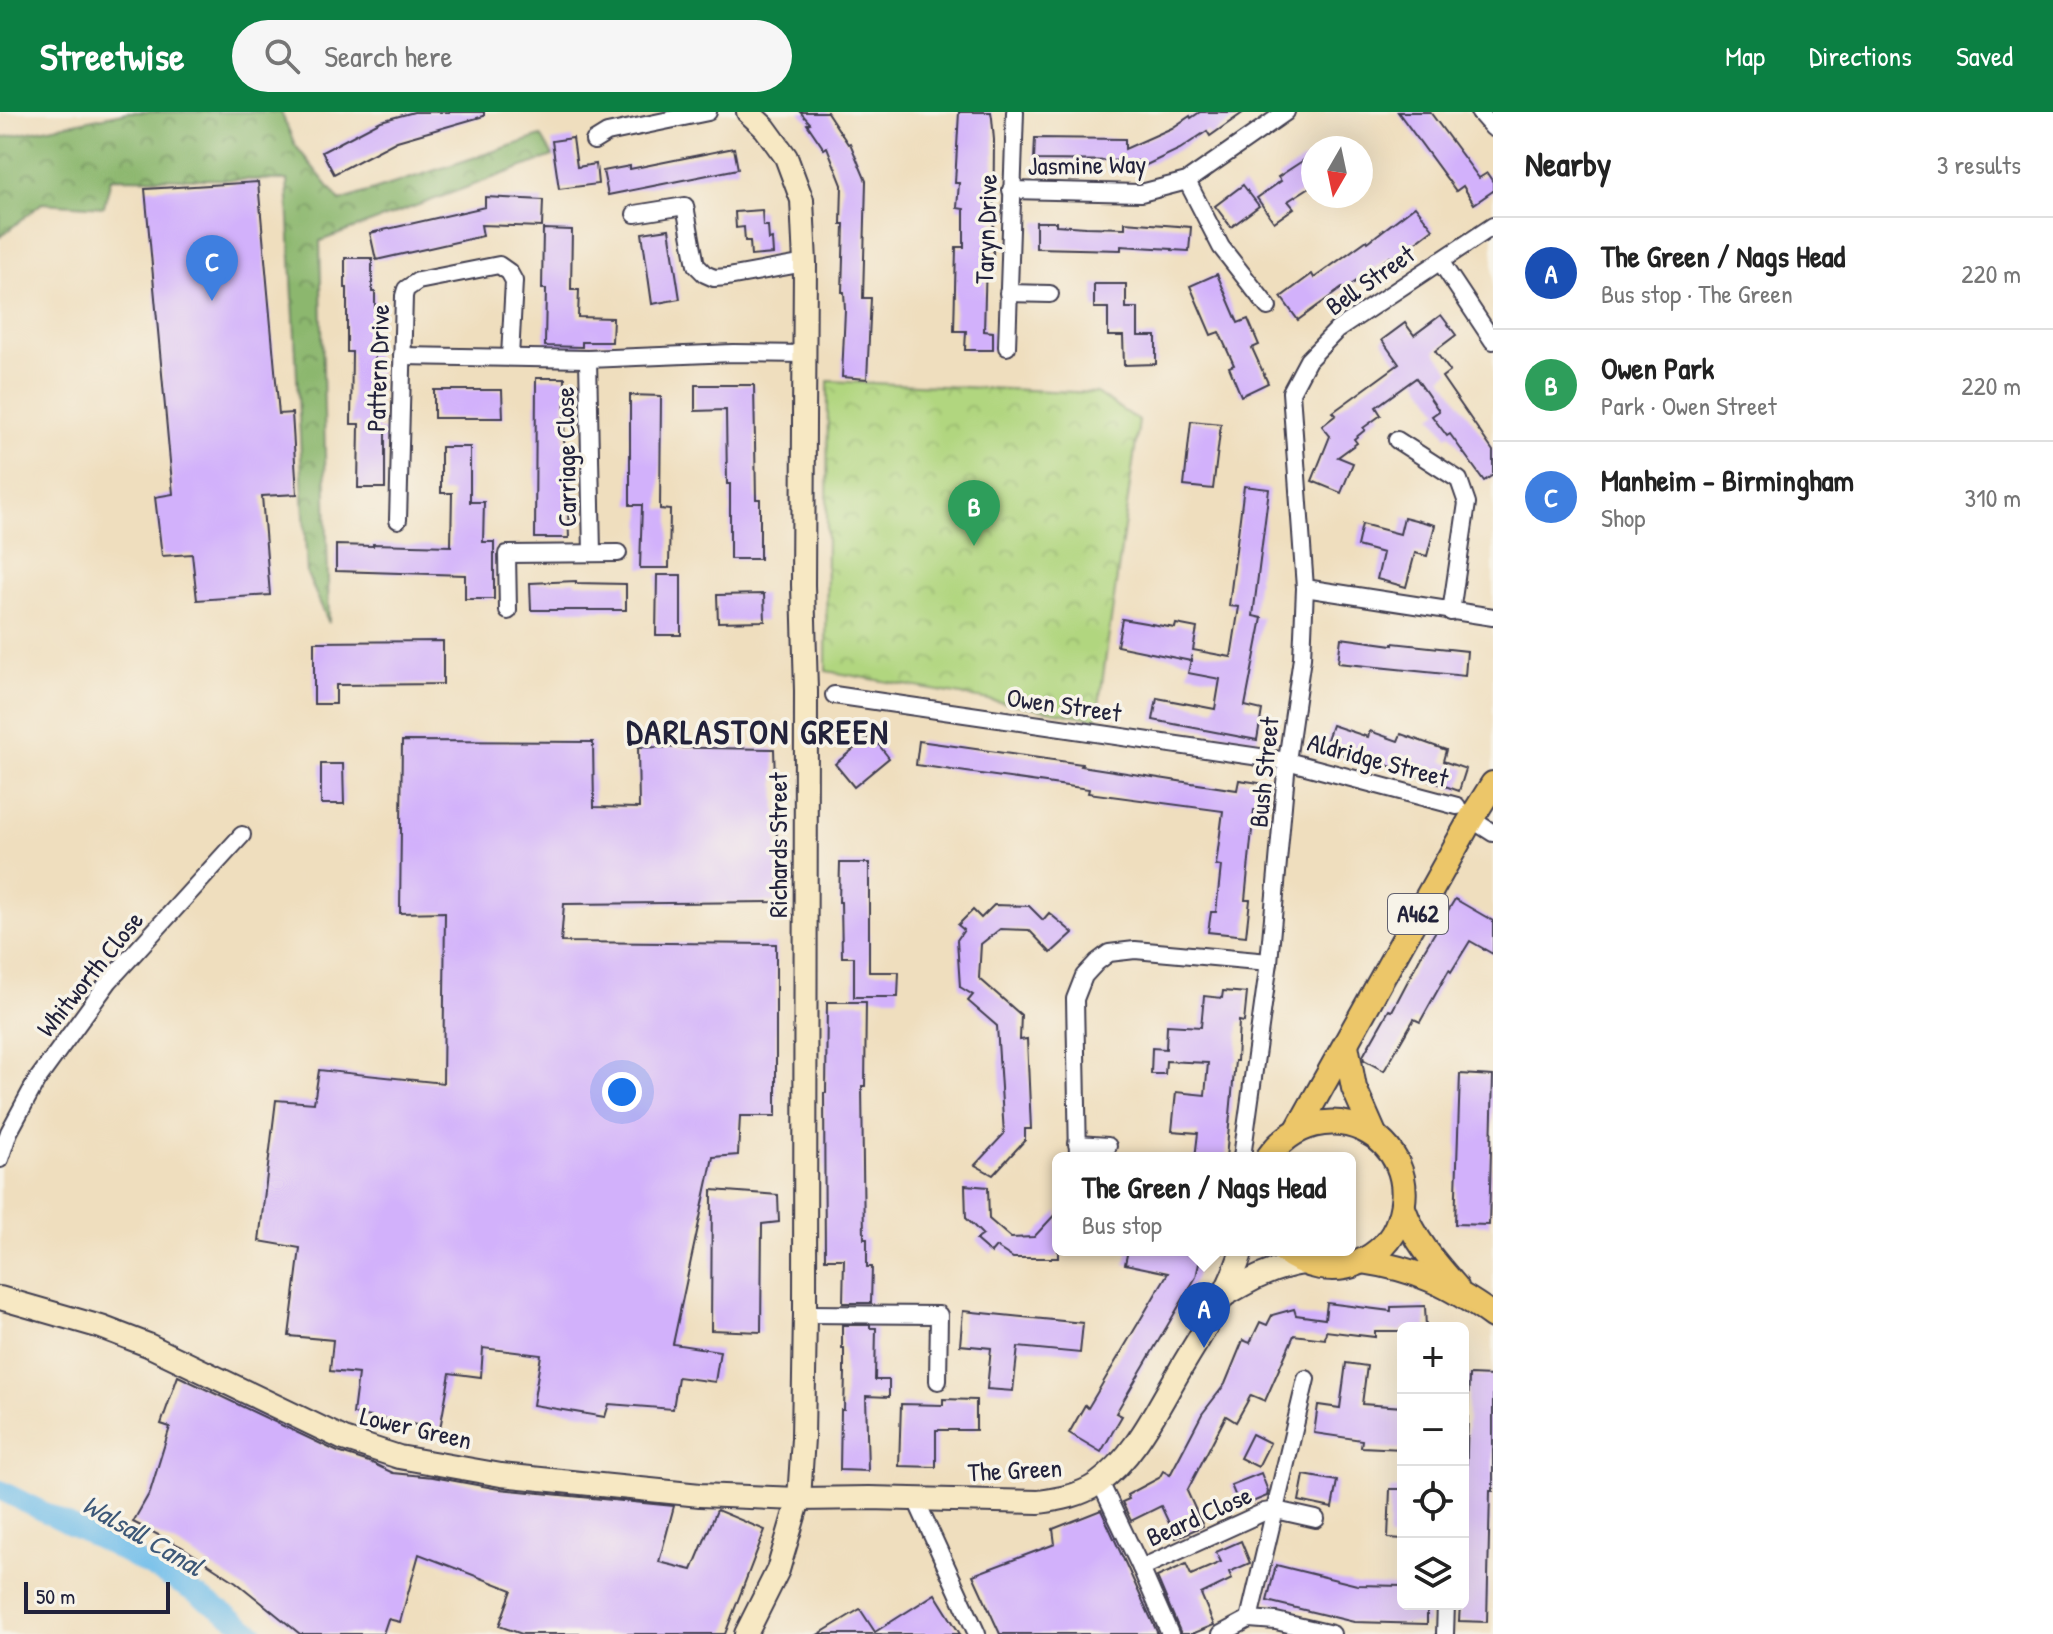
<!DOCTYPE html>
<meta charset="utf-8">
<style>
:root{--surface:#fff;--page:#f6f6f6;--text:#222;--muted:#767676;--line:#e0e0e0;--accent:#0b8043}
body{margin:0;font-family:"Patrick Hand",sans-serif;background:var(--page);color:var(--text)}
.controls{position:absolute;right:24px;bottom:24px;display:grid;overflow:hidden;border-radius:12px;box-shadow:0 8px 32px #0002}
.controls button{width:72px;height:72px;display:grid;place-items:center;padding:0;border:0;border-bottom:2px solid var(--line);background:var(--surface);color:var(--text);font:40px sans-serif}
.compass{position:absolute;left:1301px;top:24px;width:72px;height:72px;border-radius:50%;background:var(--surface);box-shadow:0 8px 32px #0002;rotate:189deg}
.scale{position:absolute;left:24px;bottom:20px;width:146px;box-sizing:border-box;padding-left:8px;border:4px solid #22223b;border-top:0;font-size:22px;line-height:28px;white-space:nowrap;color:#22223b;-webkit-text-stroke:6px #f7f3e8;paint-order:stroke}
.you{position:absolute;left:622px;top:980px;width:28px;height:28px;margin:-20px;border:6px solid #fff;border-radius:50%;background:#1a73e8;box-shadow:0 0 0 12px #1a73e833}
.badge{display:grid;place-items:center;width:52px;height:52px;border-radius:50%;background:var(--accent);color:#fff;font-size:26px;font-weight:700}
.pin{position:absolute;translate:-50% -66px;filter:drop-shadow(0 2px 4px #0008)}
.pin::after{content:'';position:absolute;top:42px;width:28px;height:24px;background:inherit;clip-path:polygon(0 0,100% 0,50% 100%)}
.popup{position:absolute;left:1052px;top:1040px;width:304px;height:104px;box-sizing:border-box;display:grid;place-content:center;border-radius:12px;background:var(--surface);filter:drop-shadow(0 2px 6px #0005);font-size:26px;white-space:nowrap;color:var(--muted)}
.popup b{font-size:30px;color:var(--text)}
.popup::after{content:'';position:absolute;left:50%;top:100%;margin-left:-16px;border:16px solid transparent;border-top-color:var(--surface)}
.list{margin:0;padding:0;list-style:none}
h2{display:flex;justify-content:space-between;align-items:center;height:104px;margin:0;padding:0 32px;font-size:34px}
h2 small{font-size:26px;font-weight:400;color:var(--muted)}
.list li{display:grid;grid-template-columns:52px 1fr auto;gap:24px;align-items:center;box-sizing:border-box;height:112px;padding:0 32px;border-top:2px solid var(--line)}
.list b{display:block;font-size:30px;white-space:nowrap}
.list p{margin:0;font-size:26px;white-space:nowrap;color:var(--muted)}
.list em{font-size:26px;font-style:normal;color:var(--muted)}
.icon{flex:none;width:44px;height:44px;fill:none;stroke:currentColor;stroke-width:2;stroke-linecap:round;stroke-linejoin:round}
.map{position:relative;flex:none;width:1493px;height:1522px;overflow:hidden}
header{display:flex;align-items:center;gap:48px;box-sizing:border-box;height:112px;padding:0 40px;background:var(--accent);color:#fff}
header strong{font-size:38px}
nav{display:flex;gap:44px;margin-inline-start:auto;font-size:28px}
.search{width:560px;height:72px;background:var(--page);display:flex;align-items:center;gap:20px;box-sizing:border-box;padding:0 28px;border-radius:44px;color:var(--muted);font-size:30px}
main{display:flex}
aside{flex:1;background:var(--surface)}
.map>svg:first-child{display:block}
.forest{fill:url(#forest-crowns);stroke:#576c54;stroke-width:2}
.park{fill:url(#park-crowns);stroke:#6a7c5d;stroke-width:2}
.lines{fill:none;stroke-linecap:round;stroke-linejoin:round}
.canal{stroke:#70bdea;stroke-width:20}
.building{fill:#d2b1fb}
.street-casing{stroke:#413e4f;stroke-width:20}
.secondary-casing{stroke:#413e4f;stroke-width:26}
.primary-casing{stroke:#413e4f;stroke-width:28}
.street{stroke:#fff;stroke-width:16}
.secondary{stroke:#f7e8c3;stroke-width:22}
.primary{stroke:#ecc669;stroke-width:24}
.labels{text-anchor:middle;stroke-width:7;stroke-linejoin:round;paint-order:stroke}
.shield{fill:#f7f3e8;stroke:#62616f;stroke-width:2}
.shield-label{font-size:24px;font-weight:bold;fill:#22223b}
.street-label{font-size:26px;fill:#22223b;stroke:#f7f3e8}
.water-label{font-size:28px;font-style:italic;fill:#3d5878;stroke:#f7f3e8}
.district-label{font-size:34px;font-weight:bold;letter-spacing:2px;fill:#22223b;stroke:#f7f3e8}
</style>
<header>
<strong>Streetwise</strong>
<div class="search"><svg class="icon" aria-label="search" viewBox="0 0 24 24"><circle cx="10" cy="10" r="6"/><path d="M15 15l6 6"/></svg>Search here</div>
<nav><a>Map</a><a>Directions</a><a>Saved</a></nav>
</header>
<main>
<div class="map">
<svg width="1493" height="1522" viewBox="0 0 1493 1522">
<defs>
<pattern id="forest-crowns" width="20" height="18" patternUnits="userSpaceOnUse" patternTransform="scale(2)"><rect width="20" height="18" fill="#8cb76e"/><path d="M2 6a3 3 0 1 1 6 0M12 15a3 3 0 1 1 6 0" fill="none" stroke="#72945c"/></pattern>
<pattern id="park-crowns" width="20" height="18" patternUnits="userSpaceOnUse" patternTransform="scale(2)"><rect width="20" height="18" fill="#b1d67f"/><path d="M2 6a3 3 0 1 1 6 0M12 15a3 3 0 1 1 6 0" fill="none" stroke="#98b76f"/></pattern>
</defs>
<rect width="100%" height="100%" fill="#f7f3e8"/>
<filter id="ink" filterUnits="userSpaceOnUse"><feTurbulence type="fractalNoise" baseFrequency=".0125" numOctaves="2"/><feDisplacementMap in="SourceGraphic" scale="16" xChannelSelector="R" yChannelSelector="G"/><feConvolveMatrix kernelMatrix="1 2 1 2 8 2 1 2 1" color-interpolation-filters="sRGB"/></filter>
<filter id="wash" filterUnits="userSpaceOnUse"><feTurbulence type="fractalNoise" baseFrequency=".006" numOctaves="4" result="noise"/><feDisplacementMap in="SourceGraphic" scale="32" xChannelSelector="R" yChannelSelector="G"/><feGaussianBlur stdDeviation="1.8" result="paint"/><feColorMatrix in="noise" values="0 0 0 0 0 0 0 0 0 0 0 0 0 0 0 0 0 1.4 0 .05"/><feComposite in="paint" operator="in"/></filter>
<g filter="url(#wash)">
<rect width="100%" height="100%" fill="#efdebe"/>
<polygon class="forest" points="128,0 281,0 295,33 340,89 541,24 553,44 320,129 329,511 307,462 287,68 111,66 104,95 42,91 0,125 0,26"/>
<polygon class="park" points="828,269 1096,281 1139,309 1097,607 826,559"/>
<g class="lines">
<path class="canal" d="M0,1378C88,1422 176,1463 255,1522"/>
</g>
<g id="blocks">
<g class="building">
<polygon points="414,0 484,0 484,4 397,29 334,62 322,40 381,9"/>
<polygon points="800,0 827,0 848,32 850,31 866,69 863,186 871,186 867,267 842,265 845,198 844,180 842,180 844,112 841,112 842,73 827,35 824,37 807,12 810,11"/>
<polygon points="959,0 991,0 992,6 994,28 993,147 986,148 984,219 993,220 993,238 965,238 966,219 954,219 956,135 964,135 964,97 957,96 959,71 955,71"/>
<polygon points="1200,0 1244,0 1210,24 1207,19 1180,37 1142,55 1140,49 1034,48 1035,26 1125,27 1125,37 1172,16 1190,4 1191,6"/>
<polygon points="1398,0 1430,0 1479,66 1487,61 1493,70 1493,79 1474,92 1463,74 1456,79"/>
<polygon points="573,26 577,55 596,52 598,72 559,77 552,29"/>
<polygon points="734,36 738,57 608,83 603,59 630,54 630,57"/>
<polygon points="1313,42 1313,73 1288,89 1294,96 1274,110 1257,86 1281,69 1278,65"/>
<polygon points="258,70 279,302 292,301 297,382 262,384 270,483 197,488 192,442 162,444 155,385 173,382 145,77"/>
<polygon points="1243,73 1259,94 1231,115 1215,94"/>
<polygon points="485,85 543,88 542,115 481,113 483,124 376,148 370,121 485,95"/>
<polygon points="1415,94 1433,117 1392,148 1390,145 1344,178 1342,176 1298,208 1281,185 1312,162 1314,166 1367,128 1368,130"/>
<polygon points="762,98 763,114 768,114 769,128 772,127 773,142 751,144 750,129 745,129 744,115 736,116 735,100"/>
<polygon points="1036,110 1056,110 1056,113 1086,115 1125,116 1125,110 1191,115 1189,139 1172,138 1172,137 1121,134 1121,138 1036,136"/>
<polygon points="543,117 572,118 571,178 579,178 578,205 613,206 612,230 582,230 582,235 545,234 546,177 542,177"/>
<polygon points="669,117 680,187 652,192 642,121"/>
<polygon points="345,146 372,146 372,180 375,180 375,253 379,253 378,318 385,318 385,376 358,376 359,312 351,312 352,240 347,240 347,176 345,176"/>
<polygon points="1217,162 1238,211 1248,207 1259,233 1252,236 1268,271 1241,284 1229,255 1234,253 1219,220 1211,223 1190,174"/>
<polygon points="1094,172 1126,172 1126,196 1138,196 1138,224 1156,224 1156,252 1124,253 1123,224 1108,224 1108,196 1094,196"/>
<polygon points="1441,203 1456,223 1435,239 1450,259 1442,265 1493,339 1493,363 1484,369 1450,322 1447,324 1432,304 1439,299 1416,266 1376,295 1381,303 1363,316 1365,318 1354,327 1357,331 1338,345 1353,351 1341,381 1312,369 1330,324 1322,314 1336,303 1333,300 1399,252 1382,228 1405,211 1414,223"/>
<polygon points="536,266 565,266 564,346 566,346 569,426 535,426"/>
<polygon points="695,273 754,273 756,387 760,387 760,447 730,447 730,372 727,372 726,298 695,299"/>
<polygon points="434,278 502,278 503,306 434,306"/>
<polygon points="630,283 661,284 660,397 670,398 669,456 640,456 642,393 630,393"/>
<polygon points="1191,309 1221,312 1213,377 1184,374"/>
<polygon points="441,335 470,335 470,390 484,390 483,430 494,430 494,487 465,487 465,463 336,459 336,433 373,434 373,432 451,434 452,381 441,381"/>
<polygon points="1244,374 1269,377 1253,504 1262,506 1245,594 1262,598 1257,628 1153,608 1157,586 1215,597 1220,567 1188,561 1192,543 1191,549 1117,534 1122,507 1175,516 1176,512 1197,516 1193,538 1231,545 1239,495 1229,494"/>
<polygon points="1404,405 1435,413 1427,444 1415,441 1406,475 1377,467 1383,441 1357,434 1362,412 1400,422"/>
<polygon points="657,463 681,463 681,523 656,523"/>
<polygon points="576,469 576,471 626,472 626,498 531,498 530,471"/>
<polygon points="764,482 765,509 718,510 717,483"/>
<polygon points="1341,526 1393,533 1393,531 1467,539 1465,564 1338,551"/>
<polygon points="443,529 443,572 336,573 336,592 314,592 314,530"/>
<polygon points="1332,613 1368,625 1370,619 1398,629 1401,622 1446,638 1443,649 1466,657 1459,679 1361,644 1359,649 1324,636"/>
<polygon points="871,623 889,646 854,675 835,652"/>
<polygon points="402,629 593,630 594,695 639,696 638,635 774,637 779,790 564,792 561,830 776,832 776,1004 740,1004 738,1043 713,1045 673,1232 720,1239 715,1270 678,1265 673,1297 609,1292 605,1305 533,1293 541,1243 483,1236 481,1265 450,1261 440,1317 353,1302 358,1262 330,1259 333,1228 289,1224 300,1136 259,1129 276,988 314,991 319,958 443,971 445,800 400,801"/>
<polygon points="919,629 1082,652 1081,654 1237,678 1239,668 1266,672 1262,699 1254,698 1245,788 1250,788 1246,824 1208,820 1211,800 1216,800 1221,754 1216,753 1223,699 1088,681 1089,677 916,653"/>
<polygon points="321,652 343,652 344,692 321,692"/>
<polygon points="840,751 869,751 869,860 899,860 898,885 854,885 854,845 842,845 841,790 839,790"/>
<polygon points="1455,787 1493,809 1493,842 1470,829 1451,860 1449,858 1420,910 1414,907 1384,959 1364,948 1363,944 1389,898 1392,899 1422,842"/>
<polygon points="994,793 1029,794 1043,808 1049,801 1073,821 1051,841 1029,818 1000,817 981,832 979,866 1021,903 1020,928 1027,927 1031,1017 1025,1017 1025,1028 993,1063 975,1053 1004,1022 997,914 968,889 973,883 960,875 957,828 964,818 958,813 973,798 981,806"/>
<polygon points="1223,879 1247,881 1244,910 1239,909 1237,949 1235,949 1226,1046 1195,1046 1198,1021 1172,1019 1176,980 1205,983 1208,951 1166,949 1165,962 1151,962 1152,936 1166,937 1167,913 1201,915 1204,884 1222,886"/>
<polygon points="827,890 866,890 865,974 862,974 863,1052 864,1127 867,1127 867,1155 872,1155 871,1191 843,1191 844,1147 825,1147 824,981 826,981"/>
<polygon points="1460,962 1493,964 1489,1113 1455,1112"/>
<polygon points="965,1073 988,1075 989,1107 1011,1126 1034,1125 1058,1099 1058,1146 1013,1146 996,1135 991,1141 976,1128 983,1123 966,1106"/>
<polygon points="712,1078 778,1083 779,1110 762,1112 761,1220 711,1218"/>
<polygon points="1128,1138 1202,1138 1196,1165 1116,1301 1122,1304 1101,1340 1069,1321 1085,1293 1088,1296 1168,1161 1125,1152"/>
<polygon points="1327,1191 1391,1199 1391,1195 1425,1194 1426,1216 1403,1216 1403,1219 1375,1219 1375,1225 1326,1219 1325,1227 1294,1223 1265,1289 1251,1283 1236,1310 1226,1304 1187,1379 1203,1414 1176,1426 1161,1394 1131,1409 1122,1390 1129,1387 1127,1383 1159,1366 1163,1359 1170,1363 1202,1302 1225,1272 1243,1228 1250,1231 1260,1210 1267,1213 1272,1203 1294,1197 1296,1203 1325,1207"/>
<polygon points="963,1199 1083,1211 1080,1241 1018,1235 1013,1279 987,1277 991,1236 960,1233"/>
<polygon points="842,1213 870,1213 870,1216 876,1216 875,1268 889,1268 889,1285 866,1284 868,1359 840,1358 841,1298 844,1298 845,1261 844,1261 844,1236 842,1236"/>
<polygon points="1346,1251 1367,1254 1362,1292 1403,1295 1403,1337 1361,1335 1362,1328 1314,1321 1318,1293 1340,1296"/>
<polygon points="1469,1263 1493,1264 1493,1379 1490,1379 1487,1510 1459,1509 1460,1492 1463,1492"/>
<polygon points="178,1264 338,1340 372,1351 393,1361 433,1365 499,1377 674,1394 659,1450 692,1458 717,1398 765,1418 725,1522 522,1522 499,1514 512,1478 419,1442 400,1510 388,1507 383,1522 300,1522 236,1470 182,1435 133,1410 150,1380 170,1315 161,1312"/>
<polygon points="943,1287 976,1288 976,1318 936,1318 936,1355 899,1354 901,1292 943,1293"/>
<polygon points="1252,1322 1270,1331 1258,1355 1240,1346"/>
<polygon points="1261,1361 1268,1379 1267,1384 1240,1395 1231,1373"/>
<polygon points="1304,1363 1337,1369 1332,1396 1299,1389"/>
<polygon points="1390,1377 1403,1377 1403,1427 1388,1426"/>
<polygon points="1101,1398 1158,1522 1000,1522 973,1463 1055,1432 1053,1417"/>
<polygon points="1241,1429 1250,1451 1229,1460 1232,1467 1201,1482 1214,1513 1192,1522 1181,1522 1157,1465 1186,1452 1191,1463 1221,1450 1216,1440"/>
<polygon points="1276,1453 1357,1473 1403,1474 1403,1492 1427,1492 1427,1512 1354,1510 1267,1489"/>
<polygon points="935,1482 960,1522 819,1522 860,1497 875,1520"/>
</g>
</g>
</g>
<g filter="url(#ink)">
<use href="#blocks" fill-opacity="0" stroke="#413e4f" stroke-width="2"/>
<g class="lines">
<defs>
<g id="street">
<polyline points="1479,0 1493,16"/>
<polyline points="594,29 607,21 708,0"/>
<polyline points="1187,69 1221,135 1268,195"/>
<polyline points="1011,78 1141,81 1187,69 1286,0"/>
<polyline points="635,102 685,94 696,153 705,162 714,166 728,165 805,151"/>
<polyline points="1440,149 1493,229"/>
<polyline points="1008,181 1050,182"/>
<polyline points="1007,235 1015,0"/>
<polyline points="402,244 588,247 733,241 805,242"/>
<polyline points="588,247 592,441"/>
<polyline points="1397,328 1459,368 1467,391 1451,500"/>
<polyline points="398,408 404,184 406,177 418,169 499,153 509,160 514,169 510,245"/>
<polyline points="1305,476 1493,505"/>
<polyline points="508,499 507,442 618,441"/>
<polyline points="834,583 1287,649 1457,694"/>
<polyline points="1471,707 1493,721"/>
<polyline points="1077,1032 1108,1034"/>
<polyline points="1242,1045 1269,850 1287,649 1302,546 1305,476 1291,280 1308,248 1337,218 1493,114"/>
<polyline points="1078,1046 1075,887 1084,864 1097,850 1109,841 1135,838 1269,850"/>
<polyline points="0,1047 9,1020 37,968 109,869 242,723"/>
<polyline points="805,1202 939,1203 938,1269"/>
<polyline points="1100,1370 1141,1456 1170,1522"/>
<polyline points="916,1388 977,1522"/>
<polyline points="1141,1456 1264,1400 1276,1398 1316,1407"/>
<polyline points="1249,1507 1306,1267"/>
<polyline points="1221,1522 1249,1507 1276,1509 1332,1522"/>
<polyline points="1445,1522 1446,1492"/>
</g>
<g id="secondary">
<path d="M1225,1183C1253,1167 1272,1156 1304,1151"/>
<path d="M0,1186L101,1215L148,1233L344,1327L399,1345L501,1363L700,1383L799,1387L869,1386L1039,1390C1060,1387 1079,1384 1097,1372C1135,1345 1157,1297 1180,1258C1203,1219 1229,1181 1242,1138"/>
<polyline points="746,1522 778,1458 799,1387 803,1326 805,1202 806,579 803,473 805,151 802,88 786,45 765,16 748,0"/>
</g>
<g id="primary">
<polyline points="1346,933 1354,976 1375,1024"/>
<polyline points="1298,1017 1471,707 1493,672"/>
<path d="M1268,1046C1320,972 1427,1024 1399,1108C1393,1128 1377,1143 1358,1151C1332,1162 1304,1154 1283,1138"/>
<path d="M1403,1096C1414,1127 1434,1150 1456,1175"/>
<path d="M1362,1149C1416,1157 1448,1172 1493,1204"/>
</g>
</defs>
<use href="#street" class="street-casing"/>
<use href="#secondary" class="secondary-casing"/>
<use href="#primary" class="primary-casing"/>
<use href="#street" class="street"/>
<use href="#secondary" class="secondary"/>
<use href="#primary" class="primary"/>
</g>
</g>
<g class="labels">
<rect class="shield" x="1388" y="782" width="60" height="40" rx="6"/>
<g class="shield-label">
<text x="1418" y="810">A462</text>
</g>
<g class="street-label">
<text transform="translate(1087 53) rotate(-1)" y="9">Jasmine Way</text>
<text transform="translate(986 117) rotate(-88)" y="9">Taryn Drive</text>
<text transform="translate(1370 168) rotate(-35)" y="9">Bell Street</text>
<text transform="translate(378 256) rotate(-88)" y="9">Pattern Drive</text>
<text transform="translate(566 345) rotate(-91)" y="9">Carriage Close</text>
<text transform="translate(1064 593) rotate(8)" y="9">Owen Street</text>
<text transform="translate(1378 648) rotate(15)" y="9">Aldridge Street</text>
<text transform="translate(1264 660) rotate(-84)" y="9">Bush Street</text>
<text transform="translate(778 733) rotate(-90)" y="9">Richards Street</text>
<text transform="translate(90 862) rotate(-51)" y="9">Whitworth Close</text>
<text transform="translate(416 1316) rotate(13)" y="9">Lower Green</text>
<text transform="translate(1015 1358) rotate(-3)" y="9">The Green</text>
<text transform="translate(1199 1404) rotate(-24)" y="9">Beard Close</text>
</g>
<g class="water-label">
<text transform="translate(143 1423) rotate(30)" y="10">Walsall Canal</text>
</g>
<g class="district-label">
<text x="758" y="632">DARLASTON GREEN</text>
</g>
</g>
</svg>
<div class="controls">
<button>+</button>
<button>−</button>
<button><svg class="icon" aria-label="locate" viewBox="0 0 24 24"><circle cx="12" cy="12" r="6"/><path d="M12 2v4M12 18v4M2 12h4M18 12h4"/></svg></button>
<button><svg class="icon" aria-label="layers" viewBox="0 0 24 24"><path d="M12 4l9 5-9 5-9-5zM3 14l9 5 9-5"/></svg></button>
</div>
<svg class="compass" viewBox="-18 -18 36 36"><path d="M0-13l5 13h-10z" fill="#e53935"/><path d="M0 13l5-13h-10z" fill="#767676"/></svg>
<div class="scale">50 m</div>
<div class="you"></div>
<div class="pin badge" style="left:1204px;top:1236px;background:#1a4fb4">A</div>
<div class="popup"><b>The Green / Nags Head</b>Bus stop</div>
<div class="pin badge" style="left:974px;top:434px;background:#2e9e5b">B</div>
<div class="pin badge" style="left:212px;top:189px;background:#3f7fe0">C</div>
</div>
<aside>
<h2>Nearby<small>3 results</small></h2>
<ul class="list">
<li><span class="badge" style="background:#1a4fb4">A</span><div><b>The Green / Nags Head</b><p>Bus stop · The Green</p></div><em>220 m</em></li>
<li><span class="badge" style="background:#2e9e5b">B</span><div><b>Owen Park</b><p>Park · Owen Street</p></div><em>220 m</em></li>
<li><span class="badge" style="background:#3f7fe0">C</span><div><b>Manheim - Birmingham</b><p>Shop</p></div><em>310 m</em></li>
</ul>
</aside>
</main>
